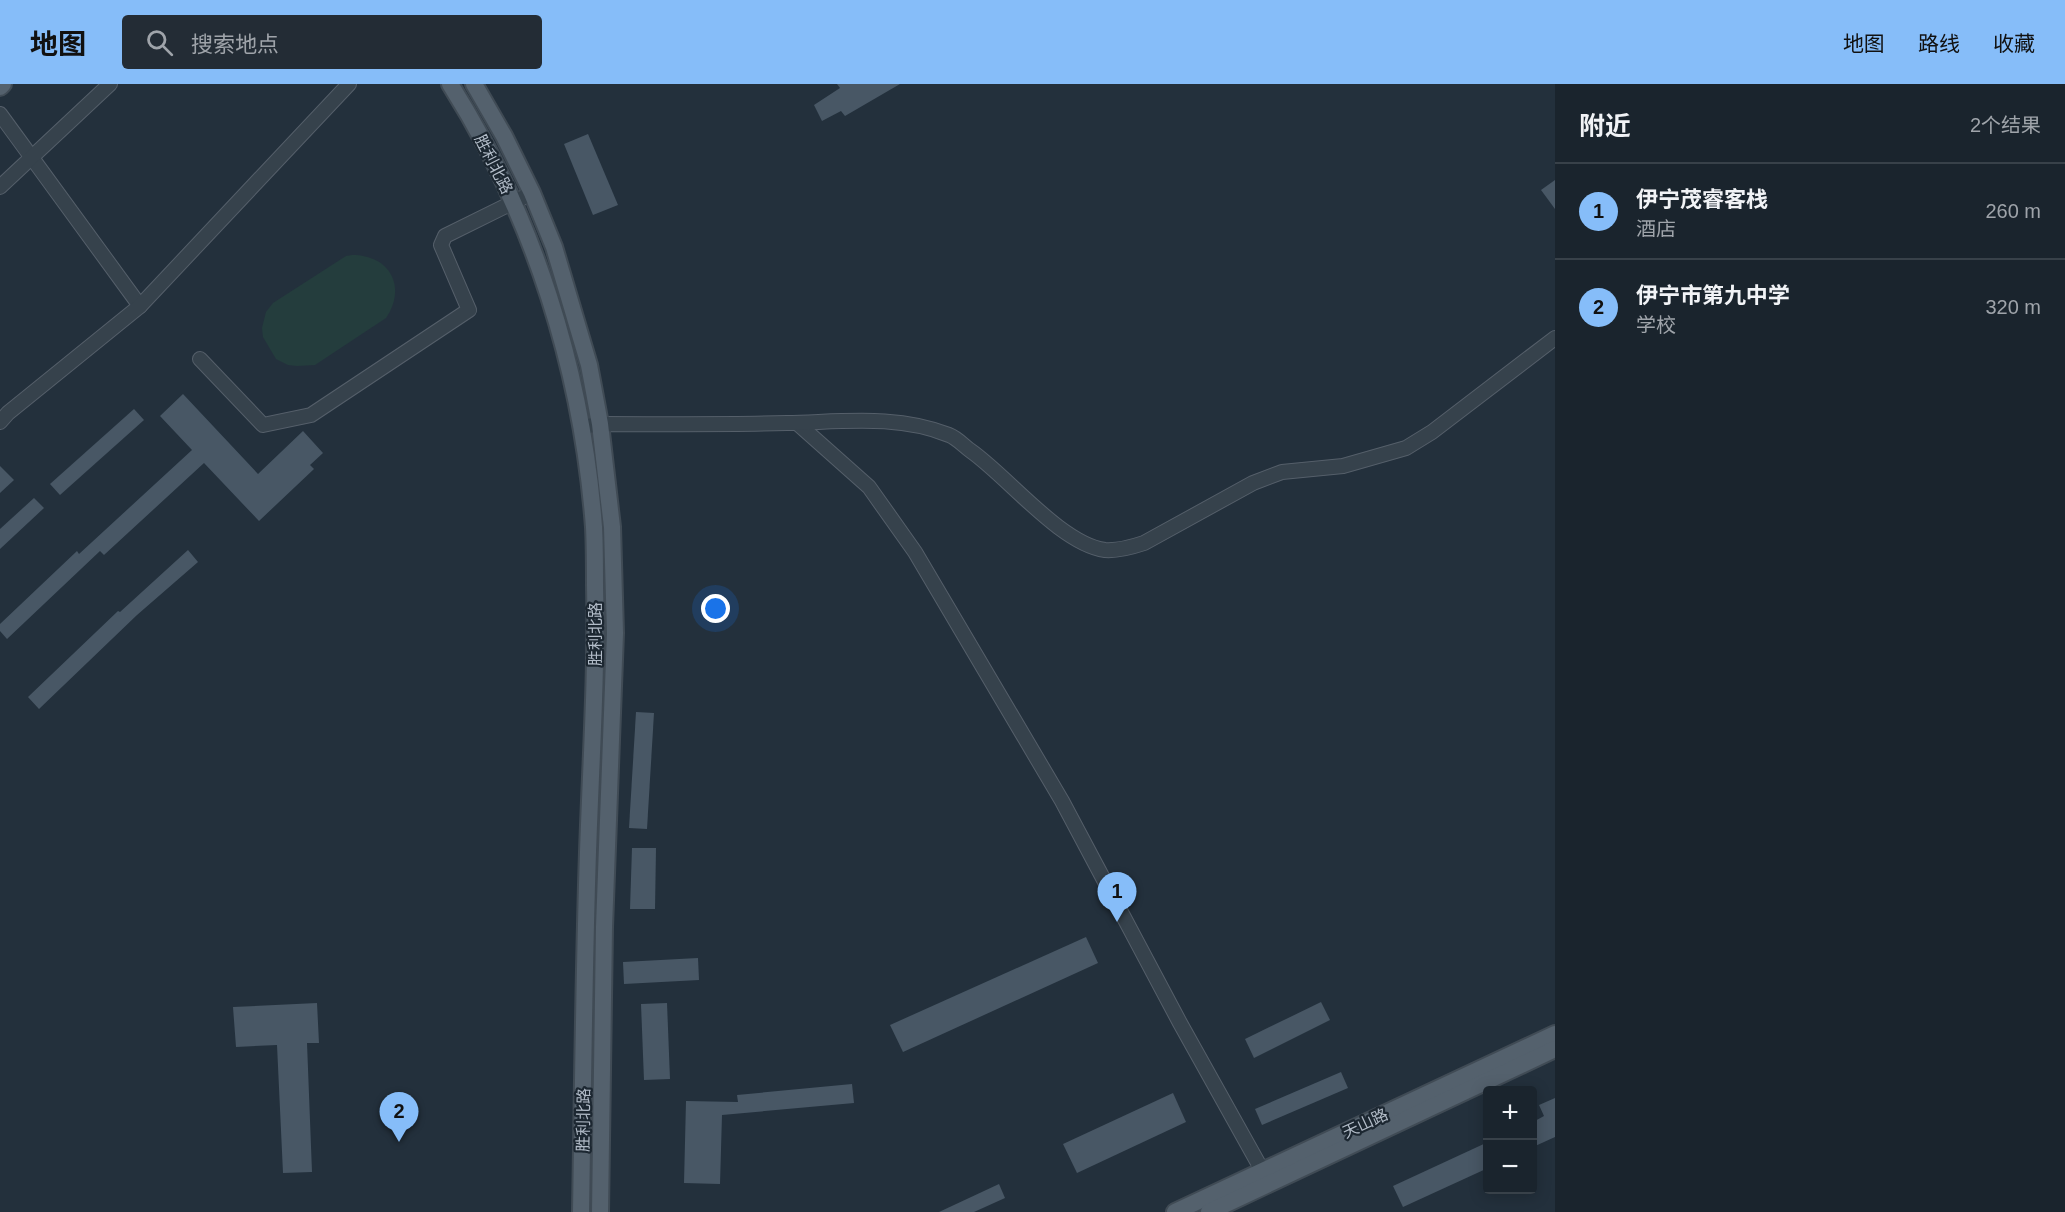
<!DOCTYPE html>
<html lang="zh">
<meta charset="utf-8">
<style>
:root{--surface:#1a242d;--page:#232c35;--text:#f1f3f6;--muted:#9fa4aa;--line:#384149;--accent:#86bdf9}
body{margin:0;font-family:Arial,"Noto Sans SC",sans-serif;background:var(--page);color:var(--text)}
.controls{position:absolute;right:18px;bottom:18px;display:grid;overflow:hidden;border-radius:6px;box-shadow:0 3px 15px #0003}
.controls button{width:54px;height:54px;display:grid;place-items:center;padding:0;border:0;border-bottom:2px solid var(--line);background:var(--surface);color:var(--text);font:30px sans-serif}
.you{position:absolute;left:716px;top:525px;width:21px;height:21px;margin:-15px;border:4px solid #fff;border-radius:50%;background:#1a73e8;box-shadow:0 0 0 9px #1a73e833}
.badge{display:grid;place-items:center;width:39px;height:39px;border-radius:50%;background:var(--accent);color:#111;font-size:20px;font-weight:700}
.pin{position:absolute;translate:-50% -50px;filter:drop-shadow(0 2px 3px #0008)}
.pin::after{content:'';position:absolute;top:32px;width:21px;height:18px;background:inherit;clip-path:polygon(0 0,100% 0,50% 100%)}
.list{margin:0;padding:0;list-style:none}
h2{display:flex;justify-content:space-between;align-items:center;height:78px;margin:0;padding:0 24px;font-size:26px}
h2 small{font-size:20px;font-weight:400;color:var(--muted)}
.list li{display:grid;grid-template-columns:39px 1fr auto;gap:18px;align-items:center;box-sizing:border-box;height:96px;padding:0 24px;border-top:2px solid var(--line)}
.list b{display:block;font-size:22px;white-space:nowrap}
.list p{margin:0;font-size:20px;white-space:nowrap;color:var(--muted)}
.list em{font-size:20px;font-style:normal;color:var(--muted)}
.icon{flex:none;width:33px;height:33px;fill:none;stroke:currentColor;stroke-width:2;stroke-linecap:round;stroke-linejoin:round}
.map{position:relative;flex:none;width:1555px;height:1128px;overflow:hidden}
header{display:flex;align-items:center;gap:36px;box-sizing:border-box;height:84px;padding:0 30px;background:var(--accent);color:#111}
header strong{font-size:28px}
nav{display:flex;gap:33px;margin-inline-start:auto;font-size:21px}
.search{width:420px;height:54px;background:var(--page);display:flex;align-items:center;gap:15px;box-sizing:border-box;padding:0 21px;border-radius:6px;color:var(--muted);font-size:22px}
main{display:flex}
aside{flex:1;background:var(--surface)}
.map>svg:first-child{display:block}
.green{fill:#243d3d}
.building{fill:#485765}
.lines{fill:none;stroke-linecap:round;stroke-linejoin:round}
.minor-casing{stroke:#555f6a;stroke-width:16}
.major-casing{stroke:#404b55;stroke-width:20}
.minor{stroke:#36424c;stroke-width:14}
.major{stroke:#54616d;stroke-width:16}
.labels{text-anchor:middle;stroke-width:4.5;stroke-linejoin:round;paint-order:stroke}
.street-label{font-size:16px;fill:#b2bcc8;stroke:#1c2731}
</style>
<header>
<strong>地图</strong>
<div class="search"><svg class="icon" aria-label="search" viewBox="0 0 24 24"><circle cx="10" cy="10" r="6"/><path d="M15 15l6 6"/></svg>搜索地点</div>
<nav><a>地图</a><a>路线</a><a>收藏</a></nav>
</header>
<main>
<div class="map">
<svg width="1555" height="1128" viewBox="0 0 1555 1128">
<rect width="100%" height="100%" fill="#23303c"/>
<path class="green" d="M352,171C390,171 407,203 386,234L315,281L297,282L288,281L276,275L263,253L262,244L266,228L273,219L346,172Z"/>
<g class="building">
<polygon points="837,0 900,0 845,32 841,27 822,37 814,21 840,4"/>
<polygon points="588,50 618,121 593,131 564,60"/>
<polygon points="1555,96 1555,125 1541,106"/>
<polygon points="183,310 258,390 303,347 323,369 310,381 314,385 259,437 204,379 104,471 100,467 7,555 0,547 0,540 77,467 79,470 192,366 160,332"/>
<polygon points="134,325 144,336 60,411 50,400"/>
<polygon points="0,382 14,396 0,409"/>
<polygon points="34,414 44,424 0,465 0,445"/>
<polygon points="188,466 198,478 137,531 39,625 28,613 118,527 120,528"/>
<polygon points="636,628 654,629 647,745 629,744"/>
<polygon points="632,764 656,764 655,825 630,825"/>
<polygon points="1086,853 1098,879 903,968 890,941"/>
<polygon points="698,874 699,896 624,900 623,878"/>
<polygon points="1321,918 1330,936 1254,974 1245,955"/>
<polygon points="317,919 319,959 307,959 312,1088 283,1089 277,961 236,963 233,923"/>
<polygon points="667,919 670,995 644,996 641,920"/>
<polygon points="1341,988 1348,1004 1262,1041 1255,1025"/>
<polygon points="852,1000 854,1019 722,1031 720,1100 684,1099 686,1017 738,1018 737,1011"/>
<polygon points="1173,1009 1186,1038 1077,1089 1063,1060"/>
<polygon points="1555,1014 1555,1053 1533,1063 1533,1038 1544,1032 1539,1021"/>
<polygon points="1488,1058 1488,1084 1403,1123 1393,1102"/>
<polygon points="999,1100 1005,1114 974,1128 939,1128"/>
</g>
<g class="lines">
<defs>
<g id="minor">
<polyline points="0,30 140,222"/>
<polyline points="0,103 110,0"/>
<polyline points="200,275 263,341 311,331 469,226 441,161 445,152 532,109"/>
<polyline points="0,338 8,329 140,222 349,0"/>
<polyline points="797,339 869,403 915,468 1062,717 1180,939 1267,1095"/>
<path d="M581,343L600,340C663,340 725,341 787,339C841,338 897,330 949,351C957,354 964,362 971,367C1008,393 1061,460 1105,466C1118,467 1132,463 1144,459L1253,399L1282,388L1343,382L1406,364L1432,348L1555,254"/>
</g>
<g id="major">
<path d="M450,0C534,133 582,286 594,443C595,462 595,482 595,501C597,590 591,679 588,768C584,888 583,1008 581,1128"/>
<polyline points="474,0 504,52 532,109 554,163 589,281 600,340 612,443 615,549 604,843 600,1128"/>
<polyline points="0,3 3,0"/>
<polyline points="1175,1128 1555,950"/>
<polyline points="1209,1128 1555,965"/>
</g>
</defs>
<use href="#minor" class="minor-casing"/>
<use href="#major" class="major-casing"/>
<use href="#minor" class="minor"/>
<use href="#major" class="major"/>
</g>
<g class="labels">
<g class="street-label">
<text transform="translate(494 80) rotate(63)" y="6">胜利北路</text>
<text transform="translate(595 550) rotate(-90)" y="6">胜利北路</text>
<text transform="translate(583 1036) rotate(-89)" y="6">胜利北路</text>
<text transform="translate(1365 1039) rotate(-25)" y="6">天山路</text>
</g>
</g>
</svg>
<div class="controls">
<button>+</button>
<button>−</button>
</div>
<div class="you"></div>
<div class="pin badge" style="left:1117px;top:838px">1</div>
<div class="pin badge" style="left:399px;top:1058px">2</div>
</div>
<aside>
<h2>附近<small>2个结果</small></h2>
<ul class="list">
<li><span class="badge">1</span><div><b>伊宁茂睿客栈</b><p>酒店</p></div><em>260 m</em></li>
<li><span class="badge">2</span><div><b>伊宁市第九中学</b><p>学校</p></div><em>320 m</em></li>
</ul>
</aside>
</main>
